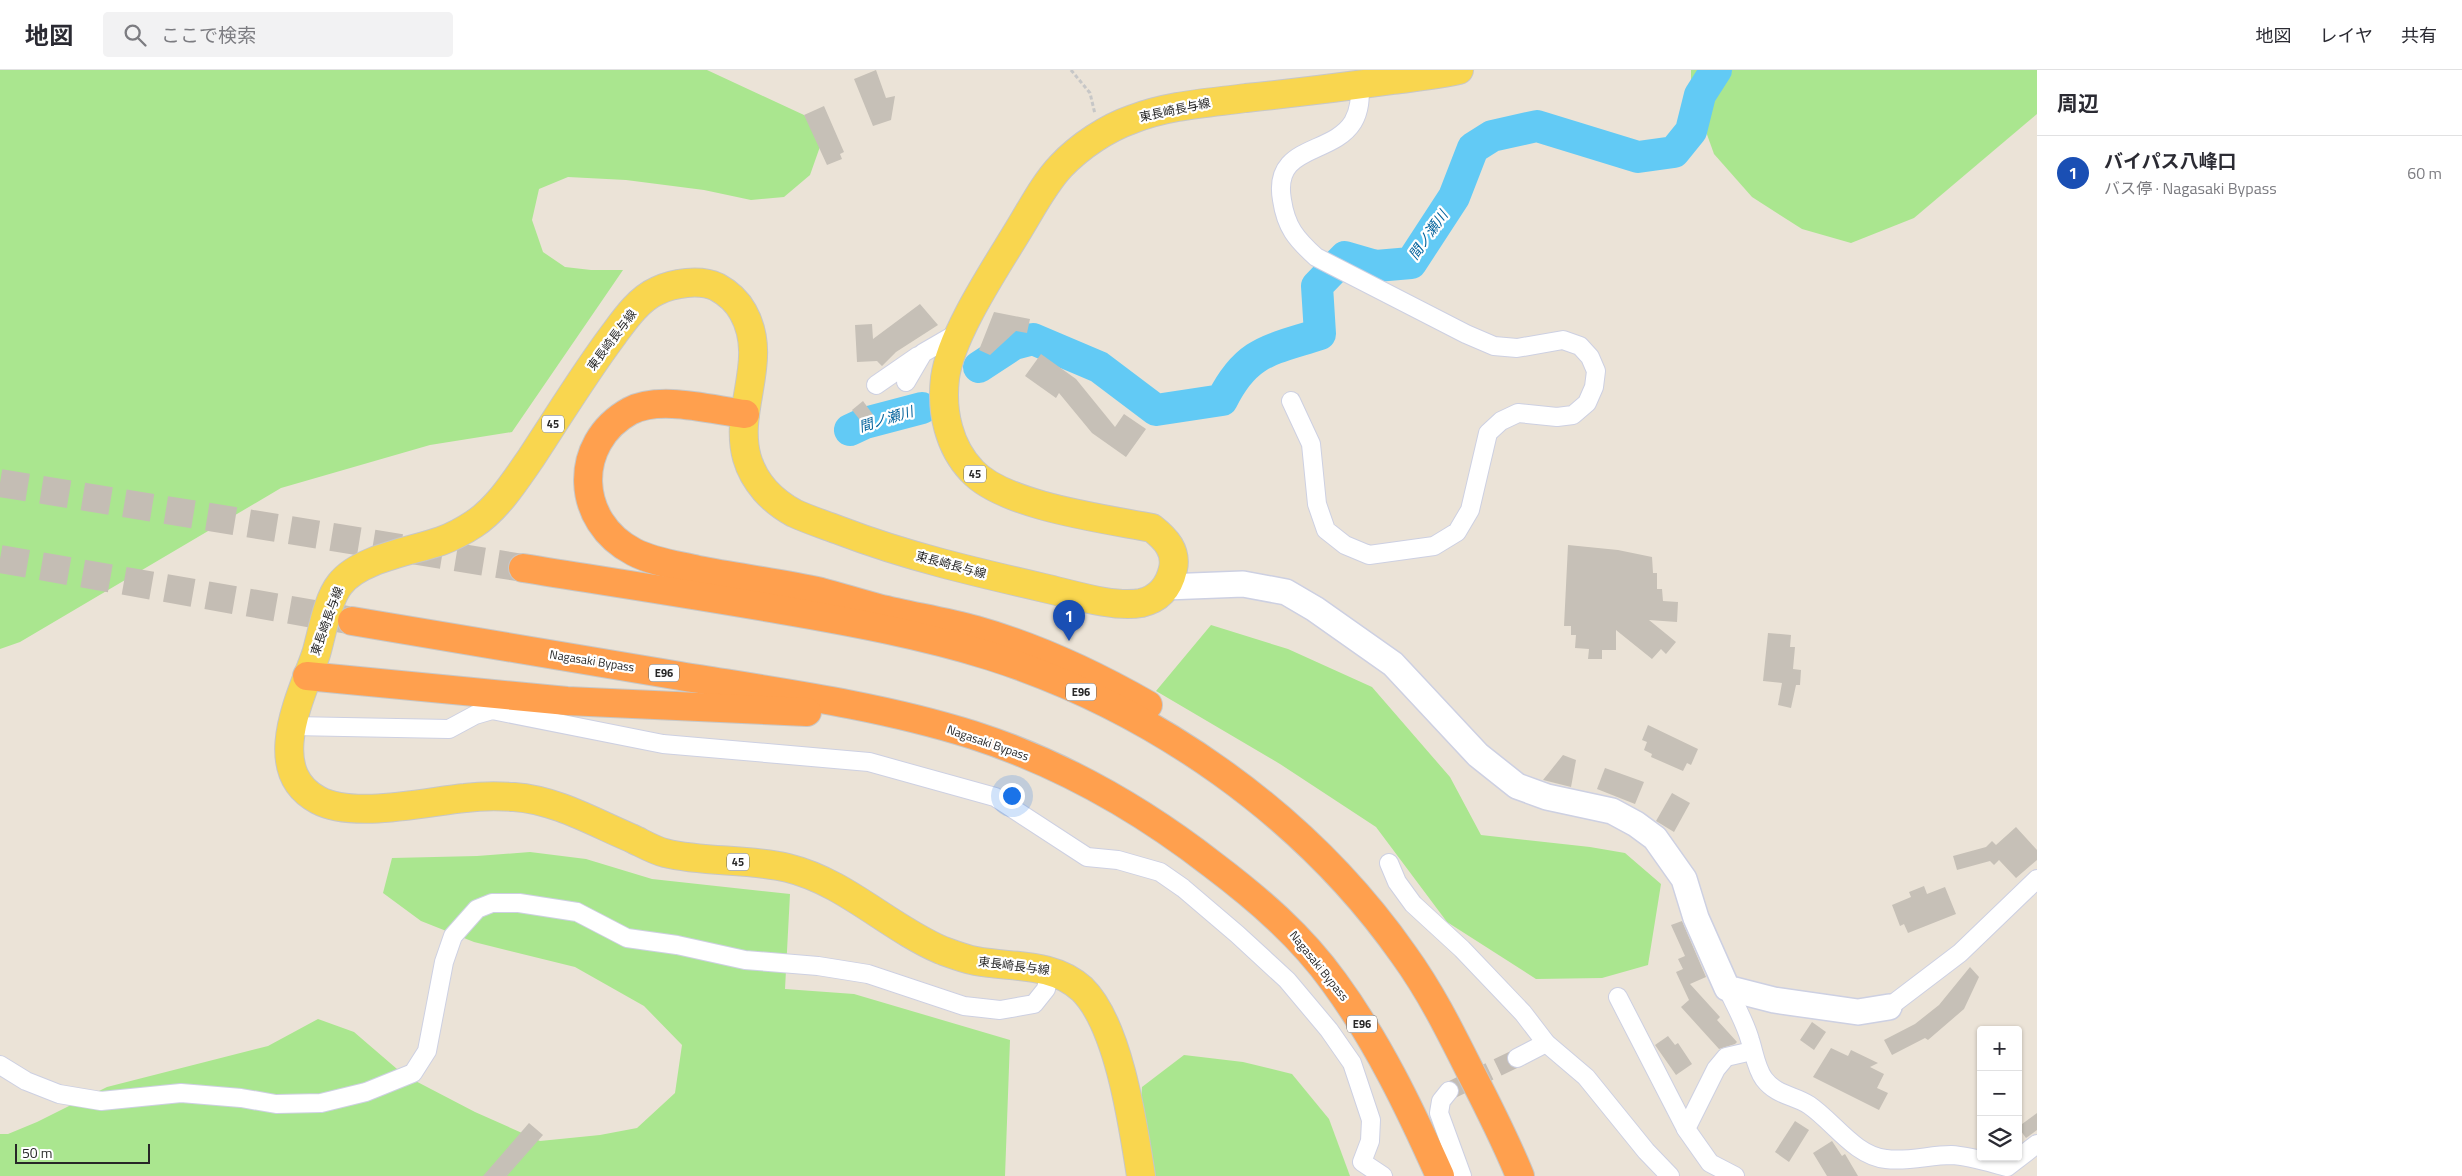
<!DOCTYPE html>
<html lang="ja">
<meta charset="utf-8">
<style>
:root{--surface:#fff;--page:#f2f2f3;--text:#2b2b33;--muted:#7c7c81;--line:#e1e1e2;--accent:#3051ff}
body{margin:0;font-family:"Titillium Web","Noto Sans JP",sans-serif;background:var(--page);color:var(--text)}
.controls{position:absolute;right:15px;bottom:15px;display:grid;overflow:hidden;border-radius:5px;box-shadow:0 1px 4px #0004}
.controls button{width:45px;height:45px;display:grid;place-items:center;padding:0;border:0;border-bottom:1px solid var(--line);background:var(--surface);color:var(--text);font:25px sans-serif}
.scale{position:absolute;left:15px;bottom:12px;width:135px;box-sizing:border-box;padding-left:5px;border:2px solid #272727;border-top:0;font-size:14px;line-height:18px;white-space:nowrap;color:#272727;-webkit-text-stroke:4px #fff;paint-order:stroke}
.you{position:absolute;left:1011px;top:725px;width:18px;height:18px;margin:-12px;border:4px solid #fff;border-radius:50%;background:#1a73e8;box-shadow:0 0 0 8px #1a73e833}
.badge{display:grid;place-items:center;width:32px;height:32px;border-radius:50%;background:var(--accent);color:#fff;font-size:16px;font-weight:700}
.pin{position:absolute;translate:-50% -41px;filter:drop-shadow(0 1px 2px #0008)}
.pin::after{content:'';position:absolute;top:26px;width:18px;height:15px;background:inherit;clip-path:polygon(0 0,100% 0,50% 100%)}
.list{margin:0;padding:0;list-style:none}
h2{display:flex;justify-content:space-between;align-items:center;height:65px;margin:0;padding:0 20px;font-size:21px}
h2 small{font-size:16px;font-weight:400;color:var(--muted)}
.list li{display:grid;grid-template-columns:32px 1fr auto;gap:15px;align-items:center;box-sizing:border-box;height:75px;padding:0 20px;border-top:1px solid var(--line)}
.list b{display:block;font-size:19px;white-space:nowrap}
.list p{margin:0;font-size:16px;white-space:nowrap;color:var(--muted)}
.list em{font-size:16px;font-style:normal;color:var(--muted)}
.icon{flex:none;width:28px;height:28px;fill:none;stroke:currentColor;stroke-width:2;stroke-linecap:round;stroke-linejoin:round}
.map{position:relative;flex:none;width:2037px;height:1106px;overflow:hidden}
header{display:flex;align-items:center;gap:30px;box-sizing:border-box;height:70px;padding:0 25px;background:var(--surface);border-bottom:1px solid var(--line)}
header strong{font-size:24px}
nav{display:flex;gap:28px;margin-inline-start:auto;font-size:18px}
.search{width:350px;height:45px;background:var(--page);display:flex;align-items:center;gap:12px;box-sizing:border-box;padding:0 18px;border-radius:5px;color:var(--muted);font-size:19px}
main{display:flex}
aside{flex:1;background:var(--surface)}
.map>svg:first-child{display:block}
.green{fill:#aae68f}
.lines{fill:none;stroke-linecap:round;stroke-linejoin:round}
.river{stroke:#62caf5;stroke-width:32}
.building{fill:#c6c0b7}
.street-tunnel{stroke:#c4bdb4;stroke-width:18;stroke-dasharray:18 9;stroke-linecap:butt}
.highway-tunnel{stroke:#c4bdb4;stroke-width:28;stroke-dasharray:28 14;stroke-linecap:butt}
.street-casing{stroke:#cdd0e2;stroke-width:20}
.secondary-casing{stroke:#cdd0e2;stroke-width:28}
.primary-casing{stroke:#c7c7c7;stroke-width:30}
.highway-casing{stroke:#c7c7c7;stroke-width:30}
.path{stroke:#c7c7c7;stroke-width:3;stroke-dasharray:4 2.5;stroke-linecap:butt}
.street{stroke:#fff;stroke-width:18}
.secondary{stroke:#fff;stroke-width:25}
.primary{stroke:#f9d64f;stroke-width:28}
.highway{stroke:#ffa04e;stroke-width:28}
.labels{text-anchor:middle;stroke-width:4.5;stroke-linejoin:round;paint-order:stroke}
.shield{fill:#fff;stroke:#686868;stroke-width:1}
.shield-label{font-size:11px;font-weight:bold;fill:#272727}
.street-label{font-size:12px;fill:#272727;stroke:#fff}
.water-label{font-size:14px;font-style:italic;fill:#05649d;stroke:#fff}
</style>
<header>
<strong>地図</strong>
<div class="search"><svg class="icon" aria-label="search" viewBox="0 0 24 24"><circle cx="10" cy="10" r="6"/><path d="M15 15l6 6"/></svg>ここで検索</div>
<nav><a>地図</a><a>レイヤ</a><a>共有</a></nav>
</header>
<main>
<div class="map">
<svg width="2037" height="1106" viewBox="0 0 2037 1106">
<rect width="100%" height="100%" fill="#ebe3d7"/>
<g class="green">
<polygon points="0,0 707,0 804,45 822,71 810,105 784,127 751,130 704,120 626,110 568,107 539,119 532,150 543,182 565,197 591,200 623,200 512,362 430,375 281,418 20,572 0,579"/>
<polygon points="1691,0 2037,0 2037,44 1914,148 1851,173 1802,159 1752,127 1714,84 1691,20"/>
<polygon points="1211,555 1288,579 1372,617 1450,707 1481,765 1590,777 1625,783 1661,814 1648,895 1602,908 1536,909 1447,852 1376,757 1280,694 1156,621"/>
<polygon points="530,782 586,789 652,809 790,824 785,919 854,924 1010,970 1005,1106 0,1106 0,1064 8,1064 37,1052 107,1017 268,976 318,949 354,962 404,1005 475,1042 540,1071 600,1065 637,1058 675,1023 682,975 644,936 575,897 474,872 421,851 383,823 392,788 477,786"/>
<polygon points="1184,985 1243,992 1292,1004 1329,1049 1350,1106 1142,1106 1138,1071 1142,1017"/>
</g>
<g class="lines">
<g class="river">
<path d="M979,297L1014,274L1033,269L1099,297L1156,340L1222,330C1247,280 1271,280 1320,264L1317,216L1345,187L1376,196L1411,193L1454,127L1473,78L1492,66L1537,56L1638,87L1674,82L1691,61L1700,25L1716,0"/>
<polyline points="850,360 865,353 922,338"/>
</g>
</g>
<g class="building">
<polygon points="876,0 886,28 895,26 891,50 873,56 854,9"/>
<polygon points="824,36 844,82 840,84 842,89 827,95 804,45"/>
<polygon points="920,234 938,255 896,282 882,296 877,291 857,292 855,255 872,254 873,269"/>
<polygon points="994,242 1030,249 1027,263 1016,261 990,285 979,280"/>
<polygon points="1041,284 1076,309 1115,357 1124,344 1146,359 1126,387 1092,363 1059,323 1056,328 1025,306"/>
<polygon points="863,331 874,346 860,350 852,340"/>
<polygon points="1568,475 1618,480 1652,487 1653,503 1657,503 1657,519 1662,519 1663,531 1678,532 1677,552 1649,550 1676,572 1666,584 1661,579 1652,589 1616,560 1616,580 1602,580 1602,589 1588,589 1589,579 1575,578 1576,565 1571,565 1571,556 1564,556"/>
<polygon points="1768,563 1791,565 1790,577 1795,577 1793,599 1801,600 1800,615 1796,615 1791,638 1778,635 1782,613 1763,611"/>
<polygon points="1648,655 1698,679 1691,695 1687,693 1683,701 1651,687 1652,684 1644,680 1647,672 1642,670"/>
<polygon points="1563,685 1576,690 1571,717 1543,710"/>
<polygon points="1605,698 1644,712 1635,734 1597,719"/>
<polygon points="1672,723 1690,733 1674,762 1656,751"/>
<polygon points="2016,757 2037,780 2037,790 2016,808 1999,790 1994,795 1990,791 1957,800 1953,786 1986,777 1992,771 1996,775"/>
<polygon points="1924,816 1927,824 1945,817 1956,844 1908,863 1904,854 1900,856 1892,835 1911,827 1909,822"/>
<polygon points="1682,851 1706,907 1690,914 1720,947 1717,950 1737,972 1735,974 1719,979 1681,937 1689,930 1676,902 1683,899 1678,889 1685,886 1671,855"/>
<polygon points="1970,897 1979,907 1964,939 1928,970 1925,968 1892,985 1884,970 1915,954 1939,935"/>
<polygon points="1812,952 1826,962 1814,980 1800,970"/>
<polygon points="1668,966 1675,975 1678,973 1692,994 1676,1005 1655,975"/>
<polygon points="1831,978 1848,986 1851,980 1878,993 1870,997 1884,1004 1877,1018 1888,1023 1879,1040 1813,1007"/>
<polygon points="2037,1043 2037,1060 2026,1068 2018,1057"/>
<polygon points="1795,1051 1809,1060 1789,1092 1775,1082"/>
<polygon points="529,1053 543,1065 507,1106 483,1106"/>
<polygon points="1832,1071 1842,1086 1845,1084 1858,1106 1827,1106 1813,1083"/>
</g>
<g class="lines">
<polyline class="street-tunnel" points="1449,1021 1517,988"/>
<g class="highway-tunnel">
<polyline points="0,413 523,498"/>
<polyline points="0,489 348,550"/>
</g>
<defs>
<g id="street">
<polyline points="906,312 923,283 961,261"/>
<polyline points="876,315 918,286"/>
<path d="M1291,331L1311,374L1317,434L1326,460L1345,475L1369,485L1434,476L1457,462L1470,440L1488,363L1501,351L1518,343L1557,347L1573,345L1587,333L1594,317L1596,301L1590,287L1580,276L1563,270L1517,278L1494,276L1466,264L1316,187C1296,169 1286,157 1282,130C1272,74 1332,86 1353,52C1360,40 1360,28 1360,15"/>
<polyline points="292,656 449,659 475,645 492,640 663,674 869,692 995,727 1087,787 1118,790 1160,802 1183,818 1237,864 1287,910 1329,960 1352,993 1371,1050 1370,1071 1362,1092 1383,1106"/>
<polyline points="1389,793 1397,812 1413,834 1462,879 1523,943 1546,973 1586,1007 1646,1081 1670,1106"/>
<path d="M1727,918C1735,935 1745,952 1750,970C1754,982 1756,998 1764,1009C1777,1026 1794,1025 1809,1035C1834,1052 1855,1086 1886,1089C1908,1092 1930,1085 1951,1085C1970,1086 1988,1092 2007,1097L2037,1074"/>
<polyline points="1618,927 1686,1059"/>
<polyline points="1889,937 1960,883 2037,809"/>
<polyline points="1517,988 1546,973"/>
<polyline points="0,995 26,1011 59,1024 101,1031 181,1023 241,1028 276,1034 321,1033 366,1022 413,1003 427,981 444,892 453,866 477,839 492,833 519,833 577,842 627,868 677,875 745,890 818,896 868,904 964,936 1000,940 1034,934 1046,919 1050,900"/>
<polyline points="1449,1021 1441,1031 1439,1043 1462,1106"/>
<polyline points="1735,1106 1710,1093 1686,1059 1716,999 1726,987 1752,981"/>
</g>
<polyline id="secondary" points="1166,517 1243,514 1286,522 1315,539 1393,594 1478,685 1517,716 1547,727 1612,741 1636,754 1655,768 1684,809 1696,848 1727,918 1774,930 1858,942 1889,937"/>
<path id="primary" d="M1141,1106C1133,1055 1119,955 1082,919C1052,892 1013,898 976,891C965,889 952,884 941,880C888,857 845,812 788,798C748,788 705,793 665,783C653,780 642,773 631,768C593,752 556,730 514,727C498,726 481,726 465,728C425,732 353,749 318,730C263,700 301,627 316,584C322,564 327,530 340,514C360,488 413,481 441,471C452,467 465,460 474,454C498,438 515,411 531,388C558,347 584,304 614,264C625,249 639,229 657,221C673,213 700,209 717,217C728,223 737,231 743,242C770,290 733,339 747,388C754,412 772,431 794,443C809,450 825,455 841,461C906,486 975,502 1044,518C1071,524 1113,538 1141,533C1159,529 1169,517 1173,499C1177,481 1166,469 1152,458C1106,449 1004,436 972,401C949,377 941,342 945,308C951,264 995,199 1019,159C1032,138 1044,114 1061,96C1080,76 1107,58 1133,49C1169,35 1208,33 1246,28C1295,23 1344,17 1393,10C1415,7 1438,5 1459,0"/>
<g id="highway">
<path d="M745,344C712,340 660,325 630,341C572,373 575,452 634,482C653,492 677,495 698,500C739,508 781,513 821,522C840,527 859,533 878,538C910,546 943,551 976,560C1036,577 1094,604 1148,635"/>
<path d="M523,498C610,512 696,525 782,540C852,552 922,565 990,586C1153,638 1305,744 1404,885C1430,921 1449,959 1469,999C1487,1034 1505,1069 1520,1106"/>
<path d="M352,551C461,569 571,588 680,606C778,622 878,635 973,665C1060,693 1141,739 1213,795C1258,829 1301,866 1334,912C1378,972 1410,1039 1440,1106"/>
<polyline points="307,606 567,631 807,642"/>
</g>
</defs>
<use href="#street" class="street-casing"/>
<use href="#secondary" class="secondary-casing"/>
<use href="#primary" class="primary-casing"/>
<use href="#highway" class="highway-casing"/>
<polyline class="path" points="1071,0 1090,23 1095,44"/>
<use href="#street" class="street"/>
<use href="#secondary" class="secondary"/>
<use href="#primary" class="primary"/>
<use href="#highway" class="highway"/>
</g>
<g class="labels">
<g class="shield">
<rect x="542" y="345.5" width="22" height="17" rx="4"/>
<rect x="964" y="395.5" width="22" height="17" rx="4"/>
<rect x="649" y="594.5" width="30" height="17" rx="4"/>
<rect x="1066" y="613.5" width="30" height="17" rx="4"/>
<rect x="727" y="783.5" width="22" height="17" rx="4"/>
<rect x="1347" y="945.5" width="30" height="17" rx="4"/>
</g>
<g class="shield-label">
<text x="553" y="358">45</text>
<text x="975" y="408">45</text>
<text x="664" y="607">E96</text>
<text x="1081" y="626">E96</text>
<text x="738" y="796">45</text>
<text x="1362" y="958">E96</text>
</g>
<g class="street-label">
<text transform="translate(1175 40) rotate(-12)" y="4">東長崎長与線</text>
<text transform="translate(612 270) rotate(-53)" y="4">東長崎長与線</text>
<text transform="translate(951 495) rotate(15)" y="4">東長崎長与線</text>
<text transform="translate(327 551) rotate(-70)" y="4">東長崎長与線</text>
<text transform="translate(592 591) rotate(9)" y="4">Nagasaki Bypass</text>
<text transform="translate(988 673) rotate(19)" y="4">Nagasaki Bypass</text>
<text transform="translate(1014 896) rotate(7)" y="4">東長崎長与線</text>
<text transform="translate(1319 896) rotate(51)" y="4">Nagasaki Bypass</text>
</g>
<g class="water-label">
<text transform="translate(1428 165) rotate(-55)" y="5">間ノ瀬川</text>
<text transform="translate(886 349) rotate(-17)" y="5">間ノ瀬川</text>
</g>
</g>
</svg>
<div class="controls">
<button>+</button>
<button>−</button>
<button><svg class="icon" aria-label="layers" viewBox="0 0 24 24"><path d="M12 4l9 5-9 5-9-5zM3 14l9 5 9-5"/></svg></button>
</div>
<div class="scale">50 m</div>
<div class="you"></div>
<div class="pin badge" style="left:1069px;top:571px;background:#1a4fb4">1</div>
</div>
<aside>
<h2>周辺<small></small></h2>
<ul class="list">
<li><span class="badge" style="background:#1a4fb4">1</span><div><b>バイパス八峰口</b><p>バス停 · Nagasaki Bypass</p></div><em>60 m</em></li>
</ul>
</aside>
</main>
